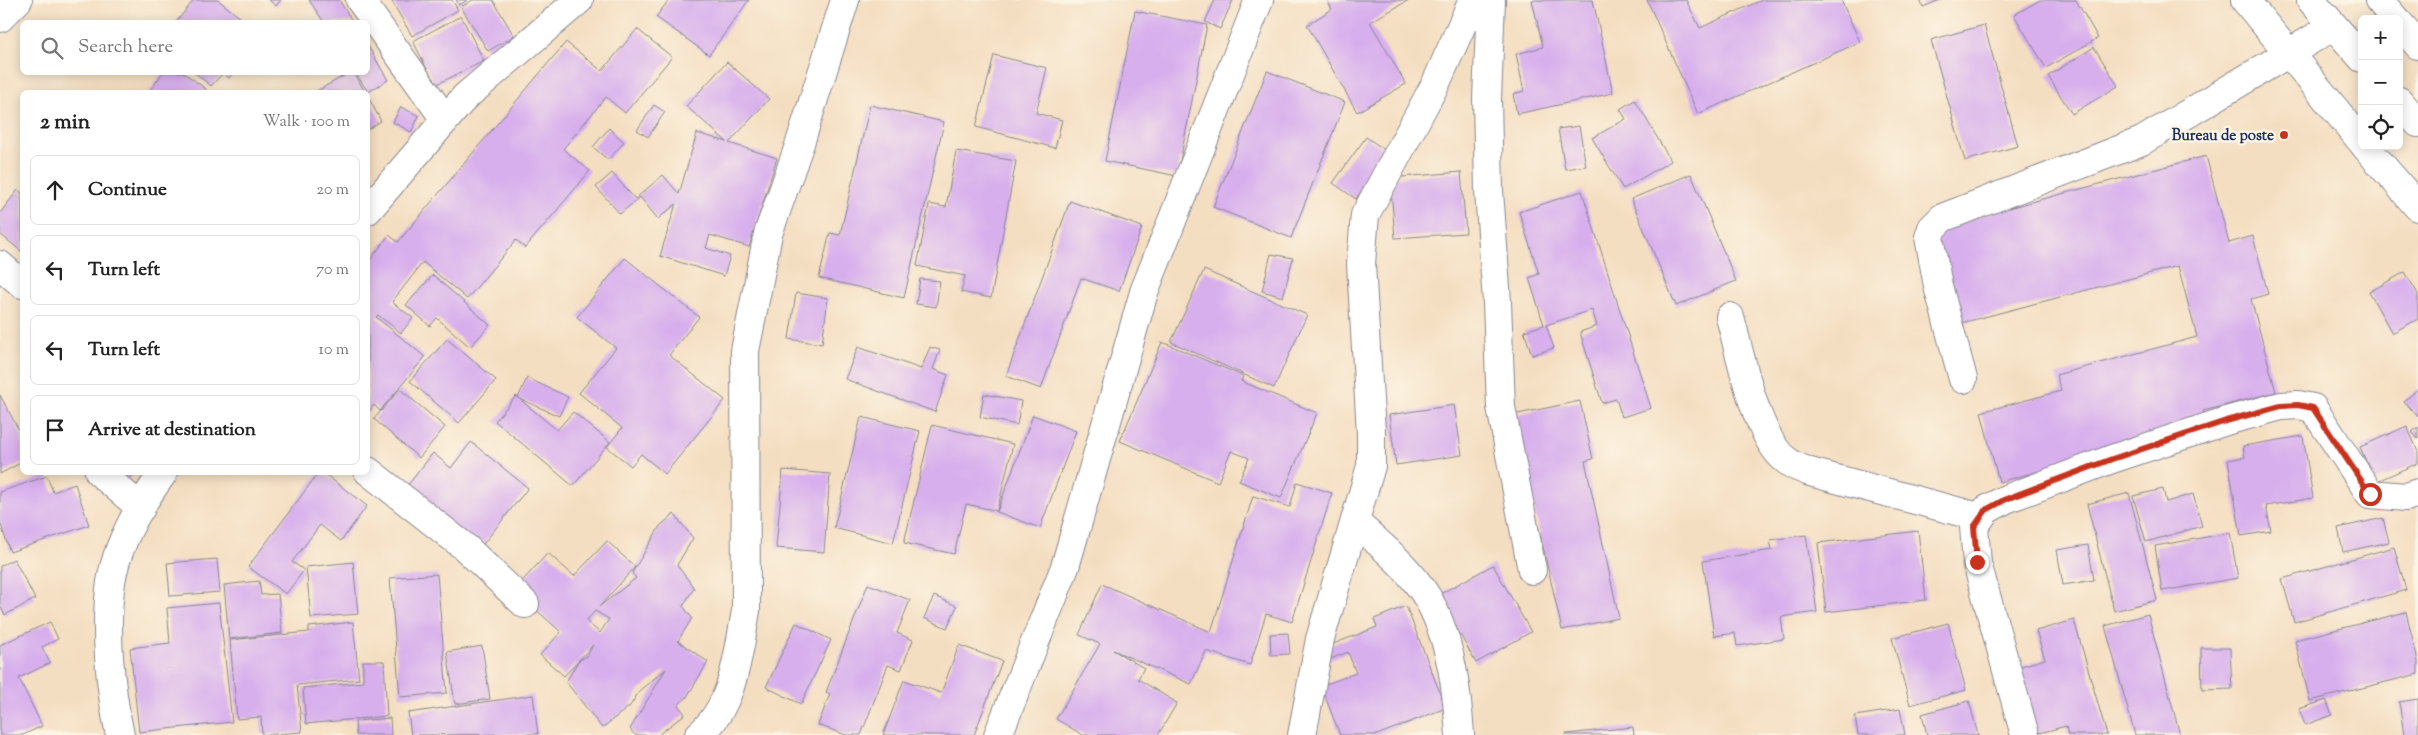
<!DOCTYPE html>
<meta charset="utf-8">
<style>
:root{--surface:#fff;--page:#f6f6f6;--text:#222;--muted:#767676;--line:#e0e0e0}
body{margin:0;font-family:"Sorts Mill Goudy",serif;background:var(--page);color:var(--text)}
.controls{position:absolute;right:15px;top:15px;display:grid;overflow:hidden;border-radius:8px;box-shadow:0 2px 12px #0003}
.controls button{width:45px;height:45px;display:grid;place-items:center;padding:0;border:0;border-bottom:1px solid var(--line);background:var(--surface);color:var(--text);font:25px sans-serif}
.stop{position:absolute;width:15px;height:15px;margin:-11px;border:4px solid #c8321e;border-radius:50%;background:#fff}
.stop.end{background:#c8321e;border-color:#fff;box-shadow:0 1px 5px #0008}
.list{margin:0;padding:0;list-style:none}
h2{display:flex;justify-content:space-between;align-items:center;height:65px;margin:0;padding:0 20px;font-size:21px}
h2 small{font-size:16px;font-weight:400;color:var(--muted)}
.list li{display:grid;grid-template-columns:32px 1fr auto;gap:15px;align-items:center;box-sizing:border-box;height:70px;margin:0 10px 10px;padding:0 10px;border:1px solid var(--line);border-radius:8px}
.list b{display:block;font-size:19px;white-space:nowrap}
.list em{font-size:16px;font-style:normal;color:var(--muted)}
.icon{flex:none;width:28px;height:28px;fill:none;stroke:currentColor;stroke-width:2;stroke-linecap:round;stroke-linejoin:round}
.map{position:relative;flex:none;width:2418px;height:735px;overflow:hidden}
.search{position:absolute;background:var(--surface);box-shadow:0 2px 12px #0003;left:20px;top:20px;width:350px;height:55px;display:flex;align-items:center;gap:12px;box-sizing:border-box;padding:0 18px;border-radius:8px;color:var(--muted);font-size:19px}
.panel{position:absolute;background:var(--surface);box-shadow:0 2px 12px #0003;left:20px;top:90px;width:350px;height:385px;border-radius:8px}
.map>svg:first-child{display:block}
.building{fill:#d7afed;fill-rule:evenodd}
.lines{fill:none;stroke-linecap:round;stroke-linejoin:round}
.minor-casing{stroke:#888690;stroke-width:30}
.major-casing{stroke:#888690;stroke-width:30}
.minor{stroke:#fff;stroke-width:28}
.major{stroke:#fff;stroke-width:28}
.route{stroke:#c8321e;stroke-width:6}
.poi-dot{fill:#c8321e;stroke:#fcf5e5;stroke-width:2}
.labels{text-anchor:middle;stroke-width:5;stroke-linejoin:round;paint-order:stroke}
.poi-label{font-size:15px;font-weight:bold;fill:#1b2f5e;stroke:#fcf5e5;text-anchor:end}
</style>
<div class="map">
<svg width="2418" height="735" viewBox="0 0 2418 735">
<rect width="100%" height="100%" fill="#fcf5e5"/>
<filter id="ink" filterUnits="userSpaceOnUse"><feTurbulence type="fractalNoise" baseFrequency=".02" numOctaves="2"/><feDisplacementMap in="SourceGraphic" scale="10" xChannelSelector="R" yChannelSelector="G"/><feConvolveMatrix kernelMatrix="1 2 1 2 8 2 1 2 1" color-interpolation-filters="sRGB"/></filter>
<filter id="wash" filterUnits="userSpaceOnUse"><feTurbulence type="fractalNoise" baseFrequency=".0096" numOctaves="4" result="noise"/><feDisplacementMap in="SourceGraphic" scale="20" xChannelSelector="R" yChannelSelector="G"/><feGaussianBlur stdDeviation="1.12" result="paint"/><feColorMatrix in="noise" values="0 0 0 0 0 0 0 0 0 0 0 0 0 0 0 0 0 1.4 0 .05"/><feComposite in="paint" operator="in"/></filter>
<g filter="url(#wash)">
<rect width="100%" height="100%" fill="#f4dec1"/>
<g id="blocks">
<g class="building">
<polygon points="194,0 218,0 246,22 176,22"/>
<polygon points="269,0 281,0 276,6"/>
<polygon points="309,0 339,0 353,22 324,22"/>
<polygon points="391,0 452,0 458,10 412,36"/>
<polygon points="456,0 468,0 459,5"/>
<polygon points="473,0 493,0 514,36 488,51 461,7"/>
<polygon points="669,0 749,0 709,55 656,17"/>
<polygon points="1215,0 1233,0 1220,29 1205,22"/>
<polygon points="1327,0 1409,0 1370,22 1406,84 1357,112 1307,25 1332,9"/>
<polygon points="1532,0 1593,0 1613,93 1517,114 1513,94 1524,91 1516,54 1543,47"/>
<polygon points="1647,0 1686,0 1700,28 1762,0 1841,0 1860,42 1698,114"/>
<polygon points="1920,0 1940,0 1923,7"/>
<polygon points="2040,0 2076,0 2098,38 2046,68 2014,15"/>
<polygon points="1135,11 1207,25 1177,176 1105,161"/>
<polygon points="461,16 484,61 435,85 413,41"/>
<polygon points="1984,25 2018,146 1965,161 1931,40"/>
<polygon points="637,29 672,57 625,113 606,97 563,149 590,171 525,248 516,240 467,299 423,262 392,302 413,318 401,333 378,315 376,317 425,357 380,411 374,405 368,413 368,263 389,235 398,242 566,42 602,71"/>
<polygon points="368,46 388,80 368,92 355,72 368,72"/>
<polygon points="2094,47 2118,86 2072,114 2048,76"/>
<polygon points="994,55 1047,68 1036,113 1062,120 1055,148 976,127"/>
<polygon points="727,62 769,99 729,143 777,158 749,247 710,235 706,248 730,256 724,276 660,256 676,204 658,219 640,197 620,214 596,187 612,173 635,199 663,175 679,194 697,133 727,142 686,106"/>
<polygon points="1267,71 1345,102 1291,238 1213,207"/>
<polygon points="163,72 183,72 206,89 204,92 149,92"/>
<polygon points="194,72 234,72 229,78 223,73 211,86"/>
<polygon points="351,72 354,72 365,92 315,92"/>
<polygon points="368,97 381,121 368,129"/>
<polygon points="1635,100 1671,161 1623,189 1592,138 1626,119 1620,109"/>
<polygon points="654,105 665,112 648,137 637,130"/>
<polygon points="870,105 944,122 904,298 819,278 830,233 840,235"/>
<polygon points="401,107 419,116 411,132 393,122"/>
<polygon points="1579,126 1586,166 1565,169 1558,129"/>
<polygon points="609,128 624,142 608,160 593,147"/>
<polygon points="1366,137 1388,152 1356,199 1333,183"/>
<polygon points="956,151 1016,161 991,298 961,292 965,276 917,266 929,204 946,207"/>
<polygon points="2206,156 2229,243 2253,236 2268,294 2251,299 2276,392 2203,411 2207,426 1999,482 1981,412 2061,391 2056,375 2197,337 2178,266 1950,326 1925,230"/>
<polygon points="1461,172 1466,233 1395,238 1390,178"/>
<polygon points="1691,174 1736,281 1676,306 1631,199"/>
<polygon points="18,190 22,193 22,252 0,234 0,213"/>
<polygon points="1582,191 1651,408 1622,417 1616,399 1602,403 1580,332 1597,326 1592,310 1546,325 1554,348 1532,355 1524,331 1544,325 1529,278 1539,274 1519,212"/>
<polygon points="1070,201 1142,227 1119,291 1081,278 1041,389 1006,376"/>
<polygon points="1271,254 1293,258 1283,297 1262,291"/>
<polygon points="625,258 699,317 669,355 725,400 665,474 641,454 631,466 607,447 622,428 579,393 616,348 577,317"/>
<polygon points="1204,270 1307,315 1274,388 1171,342"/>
<polygon points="2405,272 2418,294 2418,319 2392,333 2369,292"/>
<polygon points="433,275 490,325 470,347 437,318 430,326 406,305"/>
<polygon points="920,279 940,281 936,307 916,304"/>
<polygon points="796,293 828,298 822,344 789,339"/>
<polygon points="447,339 496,380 459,423 410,381"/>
<polygon points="1162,342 1243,376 1241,381 1317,413 1281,498 1239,481 1249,458 1231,451 1218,482 1120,441"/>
<polygon points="858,347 921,369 930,347 940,350 933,369 948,375 935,412 845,379"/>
<polygon points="527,378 568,397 559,416 518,398"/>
<polygon points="400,389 445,427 419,458 374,419"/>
<polygon points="2418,389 2418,417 2404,401"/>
<polygon points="984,394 1021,401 1017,425 980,417"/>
<polygon points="0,395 22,436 22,462 0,474"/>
<polygon points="516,396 557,430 573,412 610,442 573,486 495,421"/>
<polygon points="1580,401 1593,459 1585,461 1619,618 1562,630 1513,415"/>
<polygon points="1454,405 1462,455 1396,465 1389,415"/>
<polygon points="1033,415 1076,431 1040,528 997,512"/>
<polygon points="861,417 920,431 893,543 834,528"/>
<polygon points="932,425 1013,444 997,511 966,504 954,554 904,543"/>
<polygon points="2407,426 2418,452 2418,463 2375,482 2360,447"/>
<polygon points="2418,427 2418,439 2412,432"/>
<polygon points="2303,436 2313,498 2266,506 2271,531 2241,536 2228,460 2245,457 2243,446"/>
<polygon points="471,442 528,488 472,558 397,499 433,453 451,468"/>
<polygon points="783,470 830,474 824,552 776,548"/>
<polygon points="105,472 135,472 122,488"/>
<polygon points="319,472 322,472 367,506 341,541 320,525 292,562 304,570 286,594 248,567"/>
<polygon points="47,476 53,492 75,484 89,525 10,552 0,522 0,492"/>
<polygon points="1297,482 1332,493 1292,622 1266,614 1250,665 1206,651 1191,684 1113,650 1144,668 1138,679 1177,703 1158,735 1083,735 1056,719 1100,644 1079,635 1102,584 1211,632 1253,496 1290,507"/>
<polygon points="2163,489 2166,502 2193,494 2202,526 2146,542 2133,496"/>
<polygon points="2129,493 2157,600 2114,611 2087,504"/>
<path d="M674,514L693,538L677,565L694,588L683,606L692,618L678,641L708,662L687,697L678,705L685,714L658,735H635L630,729L666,669L640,690L630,706L602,728L566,682L578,661L587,656L593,645L564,676L540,655L561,632L514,590L548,553L574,576L607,541L635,567L599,607L636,578L632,573L660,526ZM595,611L609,619L600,633L586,621Z"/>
<polygon points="2383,518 2389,542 2343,552 2338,528"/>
<polygon points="1918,531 1926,600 1826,612 1818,543"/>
<polygon points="2230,533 2238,578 2162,591 2155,546"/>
<polygon points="1806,535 1817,612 1781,617 1784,639 1737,646 1735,633 1714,636 1703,561 1772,550 1770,540"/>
<polygon points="2088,545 2094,580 2063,585 2057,550"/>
<polygon points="2394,547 2406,590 2294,622 2282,579"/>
<polygon points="14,559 35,599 5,615 0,606 0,566"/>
<polygon points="217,559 220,592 170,596 167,563"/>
<polygon points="353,562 358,614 311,618 306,567"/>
<polygon points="1493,565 1531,632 1476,663 1438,595"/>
<polygon points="437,574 447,693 400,697 390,578"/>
<polygon points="259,581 261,595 278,594 282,633 229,639 224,585"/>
<polygon points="868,584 910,600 897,633 913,640 901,670 888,665 861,735 846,735 818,725 830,694 826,692"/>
<polygon points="934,596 957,606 947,628 924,618"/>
<polygon points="219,603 232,722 139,732 130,648 170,643 167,608"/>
<polygon points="1406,606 1446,708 1377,735 1340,735 1321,686 1356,673 1348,652 1328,660 1323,648 1377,627 1374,619"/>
<polygon points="2406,612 2418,661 2418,674 2310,701 2295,640"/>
<polygon points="2148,614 2180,735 2135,735 2105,626"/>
<polygon points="2074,620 2107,735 2068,735 2066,726 2032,735 2011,669 2045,659 2036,631"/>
<polygon points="50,622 58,639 42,647 50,663 19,678 42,726 23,735 0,735 0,645"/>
<polygon points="353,622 359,679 297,685 302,732 262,735 261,717 237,719 230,640 309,632 309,627"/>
<polygon points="796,623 831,640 801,704 766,687"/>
<polygon points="1948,623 1966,690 1910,705 1892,638"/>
<polygon points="1288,633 1290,654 1271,655 1270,634"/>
<polygon points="959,645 1002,661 974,735 883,735 904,680 941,693"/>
<polygon points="482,646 490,699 455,704 447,652"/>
<polygon points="2201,648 2230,648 2232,689 2202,690"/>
<polygon points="363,661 384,661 387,716 306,724 303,688 363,682"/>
<polygon points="533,695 538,734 411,735 408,713"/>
<polygon points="2418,699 2418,735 2404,735 2399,702"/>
<polygon points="2326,700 2332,715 2305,725 2299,709"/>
<polygon points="1969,701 1978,735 1927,735 1922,714"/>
<polygon points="1900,709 1905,735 1858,735 1855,716"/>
<polygon points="390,718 391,735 356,735 355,721"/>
<polygon points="1633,727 1634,735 1566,735 1566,734"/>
</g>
</g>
</g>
<g filter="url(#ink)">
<use href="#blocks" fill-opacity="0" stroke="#888690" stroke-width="1"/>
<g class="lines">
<defs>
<g id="minor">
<polyline points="360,0 444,118"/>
<polyline points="1491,0 1487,99 1489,191 1497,302 1501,407 1532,570"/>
<polyline points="2379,0 2395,19"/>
<polyline points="0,18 18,0"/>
<polyline points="2399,23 2418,45"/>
<polyline points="368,210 465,97 579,0"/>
<polyline points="0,265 22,284"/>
<path d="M1730,317C1740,353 1756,438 1786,460C1792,466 1803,469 1810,472L1979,517"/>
<polyline points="1963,379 1938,286 1929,237 1932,228 1942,218 2142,141 2334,26"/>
<polyline points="368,471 466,548 525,604"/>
<polyline points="99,472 141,508"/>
<path d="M1356,523C1383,547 1417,574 1433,608C1452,648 1457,692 1460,735"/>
<path d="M120,735C110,689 104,629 111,582C117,544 141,503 164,472"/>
<path d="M699,735C734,706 738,654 746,611L745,351L768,234L800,143L845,0"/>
<polyline points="998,735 1065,567 1144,292 1259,0"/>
<polyline points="1302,735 1320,639 1371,466 1371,433 1361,264 1365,215 1436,83 1473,0"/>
<polyline points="2025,735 1977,563 1974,527 1986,510 2006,499 2112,459 2226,421 2281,406 2298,405 2313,408 2370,494 2406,497 2418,493"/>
</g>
<g id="major">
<polyline points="2245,0 2362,142"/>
<polyline points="2311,0 2362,58"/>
<polyline points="2399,101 2418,123"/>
<polyline points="2365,146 2418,207"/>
</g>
</defs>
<use href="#minor" class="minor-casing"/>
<use href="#major" class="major-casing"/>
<use href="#minor" class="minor"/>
<use href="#major" class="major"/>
</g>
</g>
<g class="lines" filter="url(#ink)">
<polyline class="route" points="1977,562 1974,527 1986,510 2006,499 2112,459 2226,421 2281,406 2298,405 2313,408 2370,494"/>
</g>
<circle class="poi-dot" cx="2284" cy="135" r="5"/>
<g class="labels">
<g class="poi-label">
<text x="2274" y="140">Bureau de poste</text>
</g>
</g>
</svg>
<div class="controls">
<button>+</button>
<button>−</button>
<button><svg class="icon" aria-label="locate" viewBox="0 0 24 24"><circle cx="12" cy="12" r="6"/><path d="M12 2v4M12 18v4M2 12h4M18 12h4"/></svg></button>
</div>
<div class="stop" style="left:2370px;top:494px"></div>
<div class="stop end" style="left:1977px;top:562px"></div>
<div class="search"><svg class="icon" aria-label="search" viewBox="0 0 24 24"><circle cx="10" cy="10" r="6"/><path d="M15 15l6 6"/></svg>Search here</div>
<section class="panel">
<h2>2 min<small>Walk · 100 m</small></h2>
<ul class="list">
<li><svg class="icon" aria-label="ahead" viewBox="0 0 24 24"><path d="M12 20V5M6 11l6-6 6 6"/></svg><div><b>Continue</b></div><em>20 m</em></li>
<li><svg class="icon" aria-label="left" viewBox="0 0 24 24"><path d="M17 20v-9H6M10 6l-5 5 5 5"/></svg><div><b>Turn left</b></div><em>70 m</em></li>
<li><svg class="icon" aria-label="left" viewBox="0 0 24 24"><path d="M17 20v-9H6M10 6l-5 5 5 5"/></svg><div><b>Turn left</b></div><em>10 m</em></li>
<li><svg class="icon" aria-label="arrive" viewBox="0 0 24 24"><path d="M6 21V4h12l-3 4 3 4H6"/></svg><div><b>Arrive at destination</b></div></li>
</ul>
</section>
</div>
